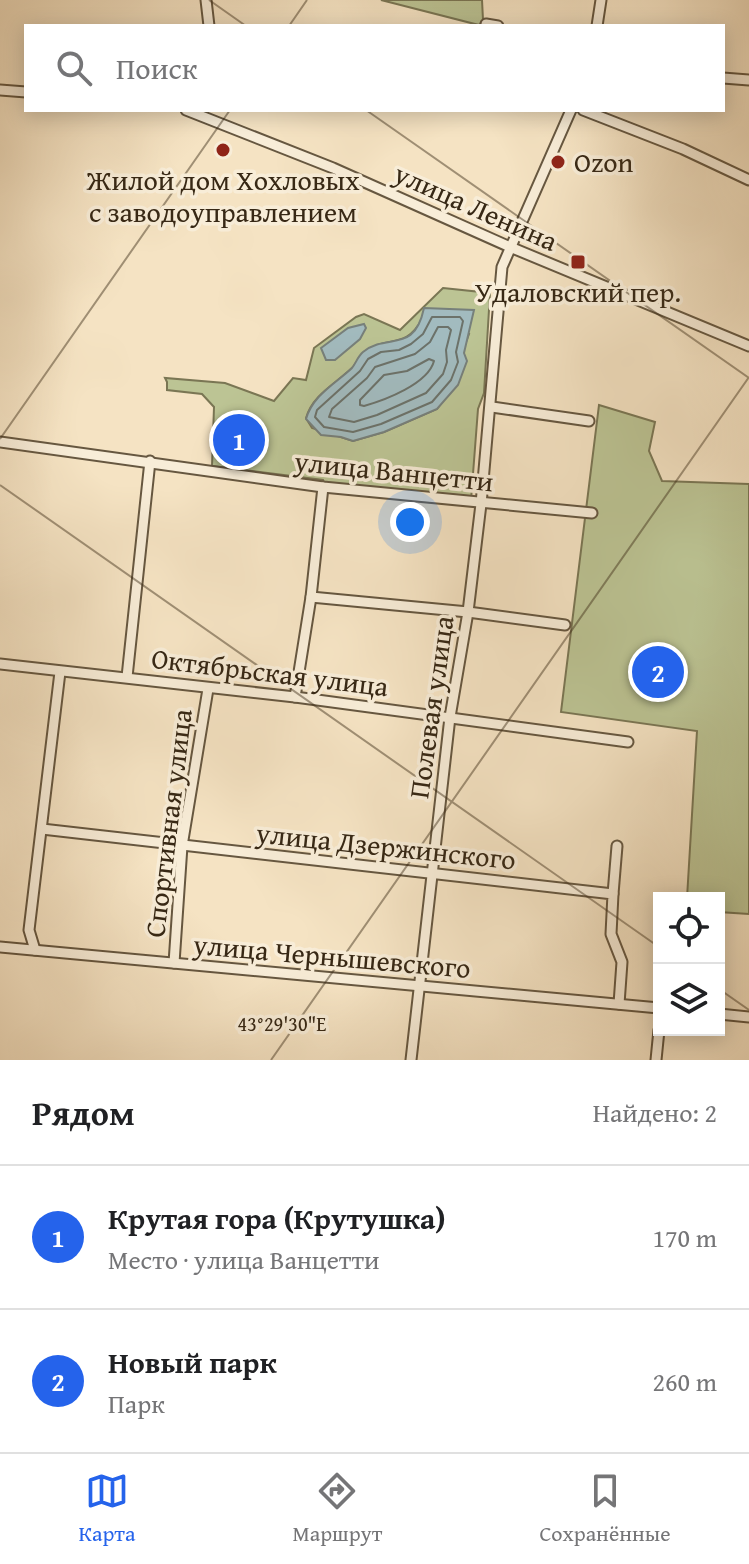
<!DOCTYPE html>
<html lang="ru">
<meta charset="utf-8">
<style>
:root{--surface:#fff;--page:#f6f6f6;--text:#202124;--muted:#757577;--line:#e0e0e0;--accent:#2563eb}
body{margin:0;font-family:"Gentium Book Plus",serif;background:var(--page);color:var(--text)}
.controls{position:absolute;right:24px;bottom:24px;display:grid;overflow:hidden;border-radius:0px;box-shadow:0 4px 20px #0003}
.controls button{width:72px;height:72px;display:grid;place-items:center;padding:0;border:0;border-bottom:2px solid var(--line);background:var(--surface);color:var(--text);font:40px sans-serif}
.you{position:absolute;left:410px;top:522px;width:28px;height:28px;margin:-20px;border:6px solid #fff;border-radius:50%;background:#1a73e8;box-shadow:0 0 0 12px #1a73e833}
.badge{display:grid;place-items:center;width:52px;height:52px;border-radius:50%;background:var(--accent);color:#fff;font-size:26px;font-weight:700}
.pin{position:absolute;translate:-50% -50%;border:4px solid #fff;box-shadow:0 2px 8px #0006}
.list{margin:0;padding:0;list-style:none}
h2{display:flex;justify-content:space-between;align-items:center;height:104px;margin:0;padding:0 32px;font-size:34px}
h2 small{font-size:26px;font-weight:400;color:var(--muted)}
.list li{display:grid;grid-template-columns:52px 1fr auto;gap:24px;align-items:center;box-sizing:border-box;height:144px;padding:0 32px;border-top:2px solid var(--line)}
.list b{display:block;font-size:30px;white-space:nowrap}
.list p{margin:0;font-size:26px;white-space:nowrap;color:var(--muted)}
.list em{font-size:26px;font-style:normal;color:var(--muted)}
.icon{flex:none;width:44px;height:44px;fill:none;stroke:currentColor;stroke-width:2;stroke-linecap:round;stroke-linejoin:round}
.map{position:relative;flex:none;width:749px;height:1060px;overflow:hidden}
.search{position:absolute;background:var(--surface);box-shadow:0 4px 20px #0003;left:24px;right:24px;top:24px;height:88px;display:flex;align-items:center;gap:20px;box-sizing:border-box;padding:0 28px;border-radius:0px;color:var(--muted);font-size:30px}
.sheet{height:392px;background:var(--surface)}
nav{display:flex;justify-content:space-around;align-items:center;box-sizing:border-box;height:112px;border-top:2px solid var(--line);background:var(--surface);font-size:22px;color:var(--muted)}
nav a{display:grid;justify-items:center;gap:4px}
nav .on{color:var(--accent)}
.map>svg:first-child{display:block}
.green{fill:#bcc494;stroke:#7a7654;stroke-width:2;fill-rule:evenodd}
.water{fill:#a2bbbf;stroke:#77807b;stroke-width:2}
.lines{fill:none;stroke-linecap:round;stroke-linejoin:round}
.shore{stroke:#6c726a;stroke-width:2}
.minor-casing{stroke:#665740;stroke-width:13}
.minor{stroke:#f8edd8;stroke-width:9}
.ticks{fill:none;stroke:#372815;stroke-width:2;stroke-opacity:0.45}
.poi-dot{fill:#8f2418;stroke:#f8edd8;stroke-width:3}
.labels{text-anchor:middle;stroke-width:7;stroke-linejoin:round;paint-order:stroke}
.poi-label{font-size:28px;fill:#372815;stroke:#f8edd8}
.street-label{font-size:28px;fill:#372815;stroke:#f8edd8}
.ticks-label{font-size:20px;text-anchor:middle;fill:#372815;stroke:#f8edd8;stroke-width:7;stroke-linejoin:round;paint-order:stroke}
</style>
<div class="map">
<svg width="749" height="1060" viewBox="0 0 749 1060">
<rect width="100%" height="100%" fill="#f5e3c3"/>
<filter id="stains"><feTurbulence type="fractalNoise" baseFrequency=".0025" numOctaves="4"/><feColorMatrix values="0 0 0 0 .2 0 0 0 0 .09 0 0 0 0 .02 0 0 0 .5 -.17"/></filter>
<radialGradient id="worn" r=".72"><stop offset=".6" stop-color="#630" stop-opacity="0"/><stop offset="1" stop-color="#630" stop-opacity=".3"/></radialGradient>
<g class="green">
<polygon points="381,0 482,0 483,20 479,25"/>
<path d="M443,288L490,293L484,393L478,409L471,500L324,483L323,480L212,466L214,407L202,394L167,390V382L165,378L225,383L274,401L293,378L306,380L314,348L356,317L364,314L400,330ZM422,319L469,334L446,397L437,409L384,432L353,441L312,428L306,418C313,394 336,384 353,367C357,362 359,356 364,352C387,335 406,350 422,319Z"/>
<polygon points="599,405 655,422 649,451 662,481 749,484 749,914 719,912 719,898 687,898 697,731 561,712"/>
</g>
<g class="water">
<path d="M424,308L474,310L464,353L467,361L458,385L437,409L384,432L353,441L341,437L321,435L306,419C313,395 335,384 352,368C356,363 358,356 363,352C388,332 414,355 424,308Z"/>
<polygon points="364,324 366,328 360,339 335,360 326,360 321,348 348,328"/>
</g>
<g class="lines">
<g class="shore">
<polygon points="432,317 460,317 463,321 456,352 458,362 451,380 432,402 381,424 353,432 324,427 315,417 317,410 360,371 368,359 381,352 399,350 411,344 423,334"/>
<polygon points="438,327 448,327 451,330 446,350 447,362 443,374 426,393 377,415 354,422 329,417 332,409 367,378 375,367 415,354 430,342"/>
<path d="M429,359L434,361C428,384 385,400 364,406L360,405V400L384,375L407,371Z"/>
</g>
<defs>
<g id="minor">
<polyline points="206,0 209,26"/>
<polyline points="486,24 498,26"/>
<polyline points="597,26 601,0"/>
<polyline points="723,78 749,80"/>
<polyline points="0,90 26,92"/>
<polyline points="186,110 333,168 510,247 749,346"/>
<polyline points="583,110 683,149 749,180"/>
<polyline points="492,407 589,421"/>
<polyline points="0,442 323,487 592,513"/>
<polyline points="311,597 468,612 565,625"/>
<polyline points="0,664 295,697 628,742"/>
<polyline points="127,677 150,461"/>
<polyline points="295,697 311,597 323,487"/>
<polyline points="42,829 613,894 611,934 622,962 619,1004"/>
<polyline points="613,894 617,846"/>
<polyline points="0,947 659,1008"/>
<polyline points="35,950 29,930 60,672"/>
<polyline points="174,963 182,846 208,689"/>
<polyline points="719,1014 749,1017"/>
<polyline points="411,1060 450,717 468,612 481,504 502,267 571,110"/>
<polyline points="656,1060 659,1030"/>
</g>
</defs>
<use href="#minor" class="minor-casing"/>
<use href="#minor" class="minor"/>
</g>
<path class="ticks" d="M209,0L246,26M289,26L307,0M366,110L749,378M0,439L230,110M0,485L659,947M719,989L749,1010M271,1060L749,377"/>
<g class="poi-dot">
<circle cx="223" cy="150" r="8"/>
<circle cx="558" cy="162" r="8"/>
<rect x="570" y="254" width="16" height="16" rx="4"/>
</g>
<g class="labels">
<g class="poi-label">
<text x="574" y="172" text-anchor="start">Ozon</text>
<text x="223" y="190">Жилой дом Хохловых<tspan x="223" dy="32">с заводоуправлением</tspan></text>
<text x="578" y="302">Удаловский пер.</text>
</g>
<g class="street-label">
<text transform="translate(476 207) rotate(24)" y="10">улица Ленина</text>
<text transform="translate(394 471) rotate(6)" y="10">улица Ванцетти</text>
<text transform="translate(270 672) rotate(7)" y="10">Октябрьская улица</text>
<text transform="translate(431 707) rotate(-82)" y="10">Полевая улица</text>
<text transform="translate(168 823) rotate(-83)" y="10">Спортивная улица</text>
<text transform="translate(386 846) rotate(6)" y="10">улица Дзержинского</text>
<text transform="translate(332 956) rotate(5)" y="10">улица Чернышевского</text>
</g>
</g>
<g class="ticks-label">
<text x="282" y="1031">43°29'30"E</text>
</g>
<rect width="100%" height="100%" filter="url(#stains)"/>
<rect width="100%" height="100%" fill="url(#worn)"/>
</svg>
<div class="controls">
<button><svg class="icon" aria-label="locate" viewBox="0 0 24 24"><circle cx="12" cy="12" r="6"/><path d="M12 2v4M12 18v4M2 12h4M18 12h4"/></svg></button>
<button><svg class="icon" aria-label="layers" viewBox="0 0 24 24"><path d="M12 4l9 5-9 5-9-5zM3 14l9 5 9-5"/></svg></button>
</div>
<div class="you"></div>
<div class="pin badge" style="left:239px;top:440px">1</div>
<div class="pin badge" style="left:658px;top:672px">2</div>
<div class="search"><svg class="icon" aria-label="search" viewBox="0 0 24 24"><circle cx="10" cy="10" r="6"/><path d="M15 15l6 6"/></svg>Поиск</div>
</div>
<section class="sheet">
<h2>Рядом<small>Найдено: 2</small></h2>
<ul class="list">
<li><span class="badge">1</span><div><b>Крутая гора (Крутушка)</b><p>Место · улица Ванцетти</p></div><em>170 m</em></li>
<li><span class="badge">2</span><div><b>Новый парк</b><p>Парк</p></div><em>260 m</em></li>
</ul>
</section>
<nav>
<a class="on"><svg class="icon" aria-label="map" viewBox="0 0 24 24"><path d="M3 6l6-2 6 2 6-2v14l-6 2-6-2-6 2zM9 4v14M15 6v14"/></svg>Карта</a>
<a><svg class="icon" aria-label="directions" viewBox="0 0 24 24"><path d="M12 3l9 9-9 9-9-9zM9 14v-3h6M13 9l2 2-2 2"/></svg>Маршрут</a>
<a><svg class="icon" aria-label="saved" viewBox="0 0 24 24"><path d="M7 4h10v16l-5-4-5 4z"/></svg>Сохранённые</a>
</nav>
